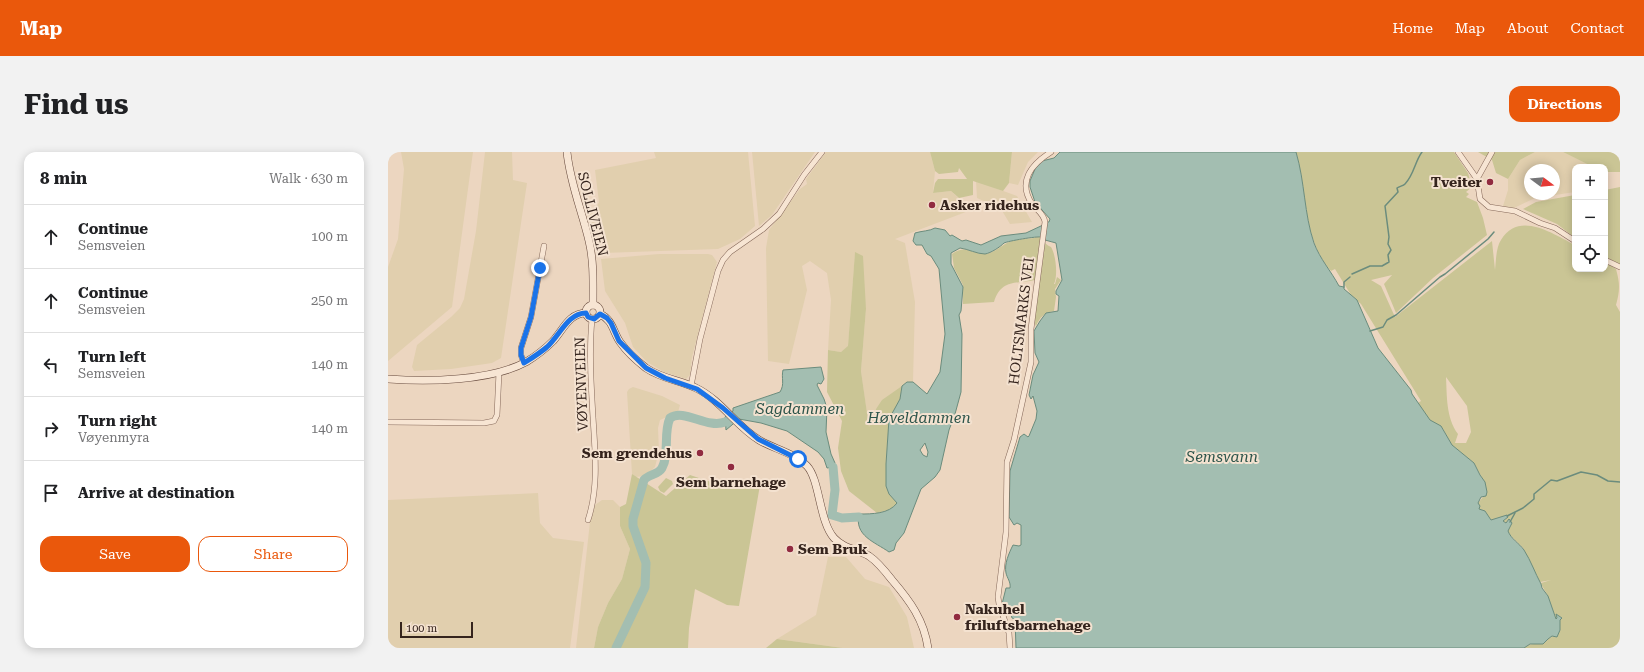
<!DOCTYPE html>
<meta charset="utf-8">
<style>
:root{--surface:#fff;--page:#f2f2f2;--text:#202124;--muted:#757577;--line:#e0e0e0;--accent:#ea580c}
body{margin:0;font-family:"Roboto Serif",serif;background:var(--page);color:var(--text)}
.controls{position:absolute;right:12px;top:12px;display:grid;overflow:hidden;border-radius:8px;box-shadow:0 2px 10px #0003}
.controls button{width:36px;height:36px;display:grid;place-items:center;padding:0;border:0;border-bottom:1px solid var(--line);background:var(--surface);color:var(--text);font:20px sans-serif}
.compass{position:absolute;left:1136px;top:12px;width:36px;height:36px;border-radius:50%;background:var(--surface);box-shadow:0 2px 10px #0003;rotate:106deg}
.scale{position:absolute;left:12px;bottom:10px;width:73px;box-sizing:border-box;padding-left:4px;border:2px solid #35241d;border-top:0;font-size:11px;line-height:14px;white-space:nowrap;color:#35241d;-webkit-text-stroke:3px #f4e2d0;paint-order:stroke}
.stop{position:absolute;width:12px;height:12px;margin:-9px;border:3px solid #1a73e8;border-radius:50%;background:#fff}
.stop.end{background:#1a73e8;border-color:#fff;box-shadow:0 1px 4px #0008}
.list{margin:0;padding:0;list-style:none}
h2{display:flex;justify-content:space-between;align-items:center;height:52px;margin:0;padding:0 16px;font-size:17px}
h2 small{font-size:13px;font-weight:400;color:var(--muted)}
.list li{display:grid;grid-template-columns:26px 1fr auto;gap:12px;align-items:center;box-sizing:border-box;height:64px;padding:0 16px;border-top:1px solid var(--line)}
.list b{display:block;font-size:15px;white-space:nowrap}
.list p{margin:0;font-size:13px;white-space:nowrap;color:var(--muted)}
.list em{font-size:13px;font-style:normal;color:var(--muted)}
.actions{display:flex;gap:8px;padding:12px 16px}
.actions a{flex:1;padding:9px 0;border:1px solid var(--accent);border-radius:12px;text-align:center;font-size:14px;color:var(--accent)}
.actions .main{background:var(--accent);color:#fff}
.icon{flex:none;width:22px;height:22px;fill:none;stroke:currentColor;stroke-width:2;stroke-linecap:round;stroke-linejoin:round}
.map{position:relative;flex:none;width:1232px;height:496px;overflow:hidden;border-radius:12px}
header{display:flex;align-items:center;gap:24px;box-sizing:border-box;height:56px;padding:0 20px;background:var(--accent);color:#fff}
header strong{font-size:19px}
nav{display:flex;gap:22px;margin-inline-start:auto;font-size:14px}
.intro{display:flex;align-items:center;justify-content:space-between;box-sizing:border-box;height:96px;padding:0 24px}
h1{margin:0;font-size:28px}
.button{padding:10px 18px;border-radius:12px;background:var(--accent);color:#fff;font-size:14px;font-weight:700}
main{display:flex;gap:24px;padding:0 24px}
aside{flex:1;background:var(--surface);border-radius:12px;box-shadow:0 2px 10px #0003}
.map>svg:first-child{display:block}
.farmland{fill:#e1cfae;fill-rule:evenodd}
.green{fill:#cac595;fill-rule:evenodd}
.water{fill:#a3beb1;stroke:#6b8c7d;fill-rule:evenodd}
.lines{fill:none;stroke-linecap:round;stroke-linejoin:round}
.stream{stroke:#6b8c7d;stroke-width:1.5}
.river{stroke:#a3beb1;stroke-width:9}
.street-casing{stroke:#856859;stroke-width:6}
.secondary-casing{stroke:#66493c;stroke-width:8}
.street{stroke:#f7e5d3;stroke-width:5}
.secondary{stroke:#f7e5d3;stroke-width:7}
.route{stroke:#1a73e8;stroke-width:5}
.poi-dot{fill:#912b40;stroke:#f4e2d0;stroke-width:1.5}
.labels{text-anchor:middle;stroke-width:4;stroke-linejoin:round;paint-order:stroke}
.poi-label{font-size:14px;font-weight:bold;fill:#35241d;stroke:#f4e2d0;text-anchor:start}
.street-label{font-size:14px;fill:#35241d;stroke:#f4e2d0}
.water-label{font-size:15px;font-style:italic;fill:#2c544a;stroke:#f4e2d0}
</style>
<header>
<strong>Map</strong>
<nav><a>Home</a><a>Map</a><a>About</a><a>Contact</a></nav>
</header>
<div class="intro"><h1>Find us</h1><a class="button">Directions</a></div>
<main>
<aside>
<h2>8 min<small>Walk · 630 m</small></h2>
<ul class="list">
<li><svg class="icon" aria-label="ahead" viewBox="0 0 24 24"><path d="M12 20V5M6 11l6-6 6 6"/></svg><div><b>Continue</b><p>Semsveien</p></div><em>100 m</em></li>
<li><svg class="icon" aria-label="ahead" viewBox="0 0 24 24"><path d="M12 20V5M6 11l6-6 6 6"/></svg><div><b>Continue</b><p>Semsveien</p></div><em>250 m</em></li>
<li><svg class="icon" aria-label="left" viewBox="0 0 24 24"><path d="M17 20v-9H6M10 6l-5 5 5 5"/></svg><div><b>Turn left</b><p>Semsveien</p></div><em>140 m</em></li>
<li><svg class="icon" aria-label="right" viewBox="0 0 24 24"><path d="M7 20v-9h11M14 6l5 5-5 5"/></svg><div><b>Turn right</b><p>Vøyenmyra</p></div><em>140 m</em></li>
<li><svg class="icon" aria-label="arrive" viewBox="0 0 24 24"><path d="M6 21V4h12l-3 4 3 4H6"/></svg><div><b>Arrive at destination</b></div></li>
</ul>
<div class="actions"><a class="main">Save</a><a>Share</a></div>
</aside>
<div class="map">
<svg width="1232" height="496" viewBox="0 0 1232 496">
<rect width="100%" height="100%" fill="#ecd6c0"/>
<g class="farmland">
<polygon points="13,0 85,0 64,155 0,209 0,115 10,87 16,17"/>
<polygon points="97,0 124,0 125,28 139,31 113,206 104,211 63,217 26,219 24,215 29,193 63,165 72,156 76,147 88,79"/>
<polygon points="266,0 360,0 367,74 352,87 330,97 215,101 200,64 201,59 209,54 211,50 207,18 268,6"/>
<polygon points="364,0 427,0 384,63 371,74"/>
<polygon points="438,0 542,0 547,19 545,41 563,39 583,58 507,87 517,91 527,150 525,230 519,230 488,257 481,277 473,219 478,157 467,101 460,195 453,200 440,198 443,148 439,121 422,109 414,114 419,138 401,212 380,209 378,96 381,78 412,37 419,32 418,27"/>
<polygon points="624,0 650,0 640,10 630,33 621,31"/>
<path d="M1147,0H1175L1205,15H1187V40L1147,46L1126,56L1115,54L1120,38V27L1132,8ZM1142,18H1166V42H1142Z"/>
<polygon points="588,29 629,44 644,70 622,72 613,57 589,46"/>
<polygon points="271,102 320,102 324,103 329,110 304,205 302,223 298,227 276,220 259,210 245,195 237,171 217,139 213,107"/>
<polygon points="245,235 274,244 292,253 290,260 272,268 270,276 271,299 267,315 257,324 247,325 244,322 239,240 241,237"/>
<polygon points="150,341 152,371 165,386 196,390 182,496 0,496 0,348"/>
<polygon points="214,348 225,348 232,355 232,374 242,397 234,427 220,451 210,475 206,496 188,496 202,370 207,353"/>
<polygon points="440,405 458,405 477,427 501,435 519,465 526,496 455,496 389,487 428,463"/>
</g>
<g class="green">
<polygon points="542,0 624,0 621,31 615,39 585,29 585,43 571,46 563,39 545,41 547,31 550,27 579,27 571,16 570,20 551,22 547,19"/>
<path d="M908,0H1066L1080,21L1084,35L1078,40L1081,42L1078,45L1089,50L1095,66L1099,83L1045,126L1008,161L996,132L1004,123L983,128L993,134L1007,165L1104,89L1107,118C1108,109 1108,95 1113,88C1131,58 1165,82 1187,93V117H1217V110L1228,117C1232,132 1232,138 1228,153L1232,160V496H1136L1140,493L1157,490C1161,485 1168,484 1172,478V468L1174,466L1170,463L1169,467H1168L1160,444L1153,432V431L1163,428L1152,430L1135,396L1120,381L1119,379L1123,374L1115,369L1119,366V363L1103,368L1097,359L1091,357L1090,351L1095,345V328L1086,311L1064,293L1055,277L1042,268L1030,251L1033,249L973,152L963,143L947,117L943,119C914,86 920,40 908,0ZM1058,225L1079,254L1083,280L1078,291H1067L1070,282C1058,266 1059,244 1058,225Z"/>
<polygon points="1090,0 1147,0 1132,8 1120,27 1108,21 1104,8"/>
<polygon points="1175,0 1232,0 1232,20 1217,20 1217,15 1205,15"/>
<polygon points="1232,35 1232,113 1217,105 1217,38"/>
<polygon points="1187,43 1187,86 1169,72 1135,57 1148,50"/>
<path d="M649,85H653L647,128C629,132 613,127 606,150L575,152V133L566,116L564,102C578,92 583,102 597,102C604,102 613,94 619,91C627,86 640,88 649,85Z"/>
<path d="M657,91C659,93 661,94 663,95C668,103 670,124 666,132H667L669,125L673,128L667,137L668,145L666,159C656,161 652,165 648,174L646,170Z"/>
<polygon points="467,100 475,104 478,157 473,219 481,275 488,257 494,248 514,234 512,247 501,267 498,312 498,334 501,342 509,351 504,357 489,361 461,339 453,319 450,296 454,269 439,240 440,198 453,200 460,194"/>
<polygon points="244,322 278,344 302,323 332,333 372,333 351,454 339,453 307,437 301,476 300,496 206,496 210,475 220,451 234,427 242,397 232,374 232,355 238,352"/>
<polygon points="278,326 284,329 285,332 276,341 272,339 270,335"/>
<polygon points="389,487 455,496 378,496"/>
</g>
<g class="water">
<path d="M672,0H908C917,30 916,62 926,91C932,107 943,119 951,134L956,135V137L969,148L990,196L1023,238L1024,242L1042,268L1053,274L1064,293L1086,311L1092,323L1097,330L1099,340L1098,344L1093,345L1090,351L1092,354L1091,357L1097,359L1103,368L1119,363L1120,365L1115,369L1118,371L1121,367L1124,371L1120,379C1123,387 1131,391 1136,398C1143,409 1147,421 1153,432L1154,436L1160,444L1168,467L1169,466L1168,462L1174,466L1172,468V478L1169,485L1164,484L1160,487L1155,492H1142L1136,496H628L627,467L624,466L621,455L614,452L618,436H622C623,430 619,426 618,421C616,412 621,401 625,393L631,394L633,393V373L629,371L626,373L621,365L622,319L632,285L636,282L640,285L641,284L648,267L649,259L645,244L643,247L641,243L645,223L651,210L647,201L646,179L652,169L658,161L670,159L671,144L668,142V139L674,128L668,91L657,88V79H659L658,78V70H661L662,67L647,50L642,35V29L647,17L654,9L666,6Z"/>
<path d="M655,73L654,85C649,84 620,89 616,91C612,95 603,101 597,102C589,102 580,97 572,96L563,101V112L575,135L573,159L571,163L574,182L573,240L567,262L561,278L552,318L547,325L533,337L516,381L508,391L506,398L501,400C487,390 466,384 471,362C484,362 501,362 509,351L501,342L498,334V312L501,267L512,247L514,234L519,230H525L539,242L552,220L557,182L551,117L543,104L539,102L534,93H528L525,89L527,81C533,79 542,79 547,76L557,78L562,84L564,83L574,89L578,88L593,93L613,84L638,81ZM537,291L540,300L539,305L535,303L532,298Z"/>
<path d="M433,215L436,227L433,232L430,231L429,233L436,247L439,256L438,280L443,302L447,311L445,315L439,316L436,307L430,300L399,279L373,271L351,267L338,278L337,265L345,259V256L392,240C397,232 393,226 395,218Z"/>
</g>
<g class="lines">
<g class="stream">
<path d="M964,122L982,114H994L1001,110L1000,103L1003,98L1000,92L1001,85L997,54L1010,40L1009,36C1012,34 1015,34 1017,32C1026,23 1027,9 1034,0"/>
<polyline points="956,135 956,130 962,125"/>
<polyline points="982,179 995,175 999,168 1008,163 1052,125 1057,122 1100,87 1106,80"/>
<polyline points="1119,364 1135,356 1146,347 1146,342 1163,328 1169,329 1193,320 1209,323 1220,329 1232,330"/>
<polyline points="1122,370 1127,361"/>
</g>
<g class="river">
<polyline points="445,315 447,338 444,363 454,366 471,365"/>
<path d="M228,496L257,435L258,411L245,374V367L256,328C261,322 270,323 274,316C282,301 275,281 282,266C296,256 319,277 337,270C341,269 345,266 348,263"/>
</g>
<defs>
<g id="street">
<polyline points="1070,0 1089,27"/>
<polyline points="1089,27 1092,47 1101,55 1127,59 1152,71 1167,76 1187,89"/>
<polyline points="1089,27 1104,0"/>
<polyline points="1217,108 1232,115"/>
<polyline points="136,211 133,203 133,196 143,165 156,94"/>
<polyline points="303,234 312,187 330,119 335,108 342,100 375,77 391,62 416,23 434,0"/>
<polyline points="0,270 96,271 106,269 109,263 111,220"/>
<path d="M200,368C211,335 207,299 205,265C203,232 201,199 204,167"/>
<path d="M622,496L621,481L611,452L610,445L618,380L619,310L626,288L643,210V177L657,70C656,62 649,58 644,52C629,29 644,12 663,0"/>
</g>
<g id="secondary">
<path d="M179,0C182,31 194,59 201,89C206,110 205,132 205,153"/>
<circle cx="205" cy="160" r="7"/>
<path d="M212,162C225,168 225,180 232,190C239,200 249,209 258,216C274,227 292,228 308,236C333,248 348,274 371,288C386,297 407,301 419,314C432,328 431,369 446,386C456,397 469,397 481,404C490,410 497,419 504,428C522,449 536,468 540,496"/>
<path d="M0,227C40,230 103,229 138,210C148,204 157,197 165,189C175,178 181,161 198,161"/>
</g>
</defs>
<use href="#street" class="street-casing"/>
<use href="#secondary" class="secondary-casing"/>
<use href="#street" class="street"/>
<use href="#secondary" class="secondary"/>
</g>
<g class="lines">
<path class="route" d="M152,116L143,165L133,196V203L136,211C144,206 152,201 159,195C172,183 180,161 198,161L200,165L206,167L212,162L219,166L223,171L231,189L258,216L277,226L309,237L335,256L370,287L410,307"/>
</g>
<g class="poi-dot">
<circle cx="1102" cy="30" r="4"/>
<circle cx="544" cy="53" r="4"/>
<circle cx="312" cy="301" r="4"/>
<circle cx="343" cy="315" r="4"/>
<circle cx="402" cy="397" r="4"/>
<circle cx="569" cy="465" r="4"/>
</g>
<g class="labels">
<g class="poi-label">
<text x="1094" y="35" text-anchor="end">Tveiter</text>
<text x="552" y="58">Asker ridehus</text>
<text x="304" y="306" text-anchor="end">Sem grendehus</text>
<text x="343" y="335" text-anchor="middle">Sem barnehage</text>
<text x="410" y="402">Sem Bruk</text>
<text x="577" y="462">Nakuhel<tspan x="577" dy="16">friluftsbarnehage</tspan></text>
</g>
<g class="street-label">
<text transform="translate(205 62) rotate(76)" y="5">SOLLIVEIEN</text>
<text transform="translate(633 169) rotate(-83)" y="5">HOLTSMARKS VEI</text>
<text transform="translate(193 232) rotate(-92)" y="5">VØYENVEIEN</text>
</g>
<g class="water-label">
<text x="412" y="262">Sagdammen</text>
<text x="531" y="271">Høveldammen</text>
<text x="834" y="310">Semsvann</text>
</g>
</g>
</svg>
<div class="controls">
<button>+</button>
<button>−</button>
<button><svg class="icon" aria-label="locate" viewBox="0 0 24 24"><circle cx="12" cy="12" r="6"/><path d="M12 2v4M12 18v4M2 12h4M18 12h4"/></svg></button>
</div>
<svg class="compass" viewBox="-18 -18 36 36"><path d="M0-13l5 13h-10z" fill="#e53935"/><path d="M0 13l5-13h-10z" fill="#757577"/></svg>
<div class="scale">100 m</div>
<div class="stop" style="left:410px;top:307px"></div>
<div class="stop end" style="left:152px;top:116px"></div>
</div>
</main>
